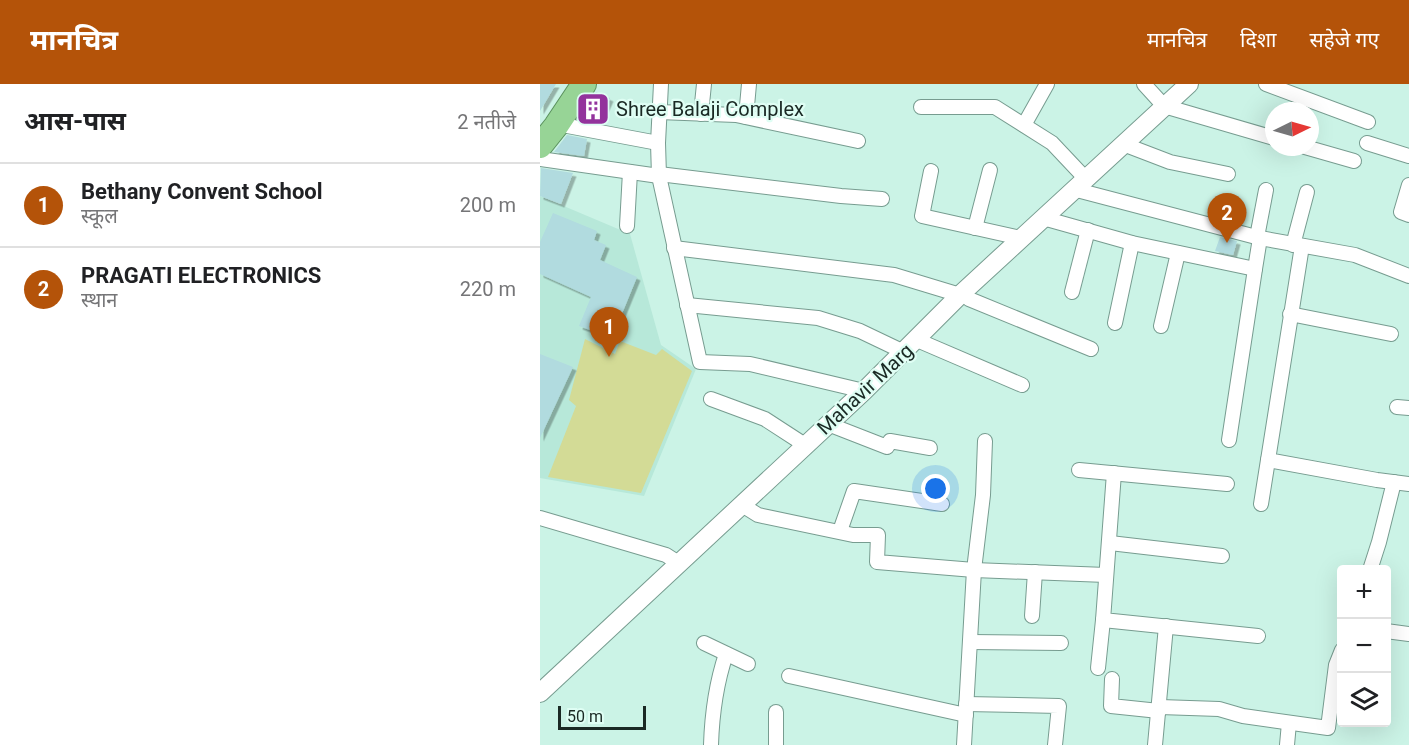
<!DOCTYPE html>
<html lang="hi">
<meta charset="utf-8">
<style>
:root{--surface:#fff;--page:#f6f6f6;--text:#202124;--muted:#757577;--line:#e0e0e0;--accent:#b45309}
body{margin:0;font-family:Roboto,"Noto Sans Devanagari",sans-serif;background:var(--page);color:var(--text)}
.controls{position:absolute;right:18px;bottom:18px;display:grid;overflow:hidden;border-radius:6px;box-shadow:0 6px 24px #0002}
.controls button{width:54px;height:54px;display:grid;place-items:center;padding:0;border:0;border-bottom:2px solid var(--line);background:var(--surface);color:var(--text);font:30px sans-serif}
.compass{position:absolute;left:725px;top:18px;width:54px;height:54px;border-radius:50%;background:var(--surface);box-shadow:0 6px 24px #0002;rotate:85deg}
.scale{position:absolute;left:18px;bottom:15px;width:88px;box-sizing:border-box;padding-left:6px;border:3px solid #1a2924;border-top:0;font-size:16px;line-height:21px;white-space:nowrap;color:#1a2924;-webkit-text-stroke:4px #dffef4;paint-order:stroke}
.you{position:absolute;left:396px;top:405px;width:21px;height:21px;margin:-15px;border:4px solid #fff;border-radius:50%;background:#1a73e8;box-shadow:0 0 0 9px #1a73e833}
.badge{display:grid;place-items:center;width:39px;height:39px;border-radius:50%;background:var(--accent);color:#fff;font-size:20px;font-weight:700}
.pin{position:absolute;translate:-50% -50px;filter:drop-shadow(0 2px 3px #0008)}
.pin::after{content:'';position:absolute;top:32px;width:21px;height:18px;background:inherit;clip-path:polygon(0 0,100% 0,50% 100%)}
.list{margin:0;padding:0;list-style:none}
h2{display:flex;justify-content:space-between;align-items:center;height:78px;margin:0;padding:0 24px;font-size:26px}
h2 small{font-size:20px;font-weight:400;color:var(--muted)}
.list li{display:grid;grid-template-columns:39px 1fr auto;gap:18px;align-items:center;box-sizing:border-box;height:84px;padding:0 24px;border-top:2px solid var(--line)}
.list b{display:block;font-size:22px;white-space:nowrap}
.list p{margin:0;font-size:20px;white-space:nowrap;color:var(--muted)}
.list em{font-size:20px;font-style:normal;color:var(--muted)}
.icon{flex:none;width:33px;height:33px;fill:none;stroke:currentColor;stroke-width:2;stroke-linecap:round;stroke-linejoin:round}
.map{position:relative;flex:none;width:869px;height:661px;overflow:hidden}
header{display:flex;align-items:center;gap:36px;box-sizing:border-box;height:84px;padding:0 30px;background:var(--accent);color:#fff}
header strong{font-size:28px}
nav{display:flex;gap:33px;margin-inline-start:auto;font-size:21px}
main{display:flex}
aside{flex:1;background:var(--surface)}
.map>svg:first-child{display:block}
.built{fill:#b7e8d9}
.green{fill:#d3db96}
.building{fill:#b1dbdf;filter:url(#shadow)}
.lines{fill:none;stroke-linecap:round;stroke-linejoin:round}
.minor-casing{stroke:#779c90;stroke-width:16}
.tertiary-casing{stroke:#779c90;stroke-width:20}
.trunk-casing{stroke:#5a915d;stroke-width:26}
.minor{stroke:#fff;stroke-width:14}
.tertiary{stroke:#fff;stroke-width:18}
.trunk{stroke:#97d496;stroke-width:24}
.labels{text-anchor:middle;stroke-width:4.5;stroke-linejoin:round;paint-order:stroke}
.poi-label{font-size:20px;fill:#1a2924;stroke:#dffef4;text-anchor:start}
.street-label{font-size:20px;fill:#1a2924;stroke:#dffef4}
</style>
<header>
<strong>मानचित्र</strong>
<nav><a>मानचित्र</a><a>दिशा</a><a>सहेजे गए</a></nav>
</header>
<main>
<aside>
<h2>आस-पास<small>2 नतीजे</small></h2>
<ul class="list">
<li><span class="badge">1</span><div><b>Bethany Convent School</b><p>स्कूल</p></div><em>200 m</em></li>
<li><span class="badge">2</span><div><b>PRAGATI ELECTRONICS</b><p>स्थान</p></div><em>220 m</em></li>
</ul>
</aside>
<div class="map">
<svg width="869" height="661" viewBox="0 0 869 661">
<defs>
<filter id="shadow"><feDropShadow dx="3.5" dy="3.5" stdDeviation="0" flood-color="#0004"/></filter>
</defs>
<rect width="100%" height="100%" fill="#cbf3e6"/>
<polygon class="built" points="0,112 90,150 121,261 156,285 104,412 0,394"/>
<polygon class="green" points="45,255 75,270 80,257 116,271 122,265 152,287 101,409 8,393 36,322 29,316"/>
<g class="building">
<polygon points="0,0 16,0 0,27"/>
<polygon points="56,8 70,14 59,39 38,35"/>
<polygon points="27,51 47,55 44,72 14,68"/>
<polygon points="1,84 33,89 21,120 0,112"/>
<polygon points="13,129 57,147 54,156 66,161 60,176 97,193 72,254 39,242 51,213 0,190 0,158"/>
<polygon points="680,153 697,157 693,171 675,167"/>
<polygon points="0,270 33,283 0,354"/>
</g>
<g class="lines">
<defs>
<g id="minor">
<polyline points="121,0 118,59 119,92 160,278 210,280 324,307"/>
<polyline points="604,0 624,22 734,54"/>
<polyline points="726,0 828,38"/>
<polyline points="381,23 455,23 512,59 545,94"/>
<polyline points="119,28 196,31 318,57"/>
<polyline points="161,30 164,0"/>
<polyline points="206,33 209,0"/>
<polyline points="17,40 118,59"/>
<polyline points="484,41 507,0"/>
<polyline points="827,59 869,72"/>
<polyline points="583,60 630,78 688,90"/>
<polyline points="765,63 814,77"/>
<polyline points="0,75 119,92"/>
<polyline points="391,87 382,132 481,154"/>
<polyline points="119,90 301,112 342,115"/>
<polyline points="869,101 861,128 869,131"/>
<polyline points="533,105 720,154 815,171 869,192"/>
<polyline points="503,134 592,159 715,185 689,356"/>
<polyline points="87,142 90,88"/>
<polyline points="435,144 450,86"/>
<polyline points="717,153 726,106"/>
<polyline points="753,161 767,108"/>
<polyline points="762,162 728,376 837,396 869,400"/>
<polyline points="134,164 354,191 420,211"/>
<polyline points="715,185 720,154"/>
<polyline points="532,208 548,146"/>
<polyline points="422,209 429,215 551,265"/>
<polyline points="147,221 278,234 320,247 364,268"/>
<polyline points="750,230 851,250"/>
<polyline points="575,239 592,159"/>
<polyline points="621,242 638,169"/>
<polyline points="377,256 482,301"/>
<polyline points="171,315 225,335 265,361"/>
<polyline points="857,323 869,324"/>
<polyline points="288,340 347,363 350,357 390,364"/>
<polyline points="539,386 687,400"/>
<polyline points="574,389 563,536 718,552"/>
<polyline points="721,420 728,376"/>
<polyline points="202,421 218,431 313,451 338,451 337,478 434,486 566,491"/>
<polyline points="0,434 126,471 140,480"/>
<polyline points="300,447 314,407 402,420"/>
<polyline points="570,459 682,472"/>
<polyline points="830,486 839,458 854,398"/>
<polyline points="492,532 495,488"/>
<polyline points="846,547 869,550"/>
<polyline points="430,558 521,559"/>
<polyline points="164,559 208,580"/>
<polyline points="558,584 563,536"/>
<polyline points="249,592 426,631"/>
<polyline points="572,595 571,622 619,627"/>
<polyline points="426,620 519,622 515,661"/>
<polyline points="620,623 679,625 703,632 788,644 796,581 802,566"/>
<polyline points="236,628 236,661"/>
<path d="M171,661C172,629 176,600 186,570"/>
<polyline points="424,661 434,486 443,411 445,357"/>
<polyline points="615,661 626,542"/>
<polyline points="747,661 749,639"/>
</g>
<polyline id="tertiary" points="0,609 324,307 422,209 649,0"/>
<polyline id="trunk" points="0,62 16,42 44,0"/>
</defs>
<use href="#minor" class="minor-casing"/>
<use href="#tertiary" class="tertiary-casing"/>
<use href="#trunk" class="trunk-casing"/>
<use href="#minor" class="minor"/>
<use href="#tertiary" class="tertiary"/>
<use href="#trunk" class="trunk"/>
</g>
<defs>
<symbol id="building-square" viewBox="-11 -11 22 22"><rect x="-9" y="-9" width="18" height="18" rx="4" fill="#93339c" stroke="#dffef4"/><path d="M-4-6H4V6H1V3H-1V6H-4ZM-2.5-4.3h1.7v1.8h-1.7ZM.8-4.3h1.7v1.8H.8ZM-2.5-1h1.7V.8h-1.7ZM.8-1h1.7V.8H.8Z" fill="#fff"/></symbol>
</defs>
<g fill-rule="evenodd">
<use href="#building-square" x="34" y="6" width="38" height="38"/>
</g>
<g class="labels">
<g class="poi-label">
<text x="76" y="32">Shree Balaji Complex</text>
</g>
<g class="street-label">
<text transform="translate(325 305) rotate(-43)" y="7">Mahavir Marg</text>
</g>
</g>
</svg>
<div class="controls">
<button>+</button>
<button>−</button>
<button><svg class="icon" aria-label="layers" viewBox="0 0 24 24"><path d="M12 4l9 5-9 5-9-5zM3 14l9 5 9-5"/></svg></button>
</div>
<svg class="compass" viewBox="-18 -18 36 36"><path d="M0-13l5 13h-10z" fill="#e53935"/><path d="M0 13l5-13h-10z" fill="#757577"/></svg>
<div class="scale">50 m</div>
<div class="you"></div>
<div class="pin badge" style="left:69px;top:273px">1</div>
<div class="pin badge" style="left:687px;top:159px">2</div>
</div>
</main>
